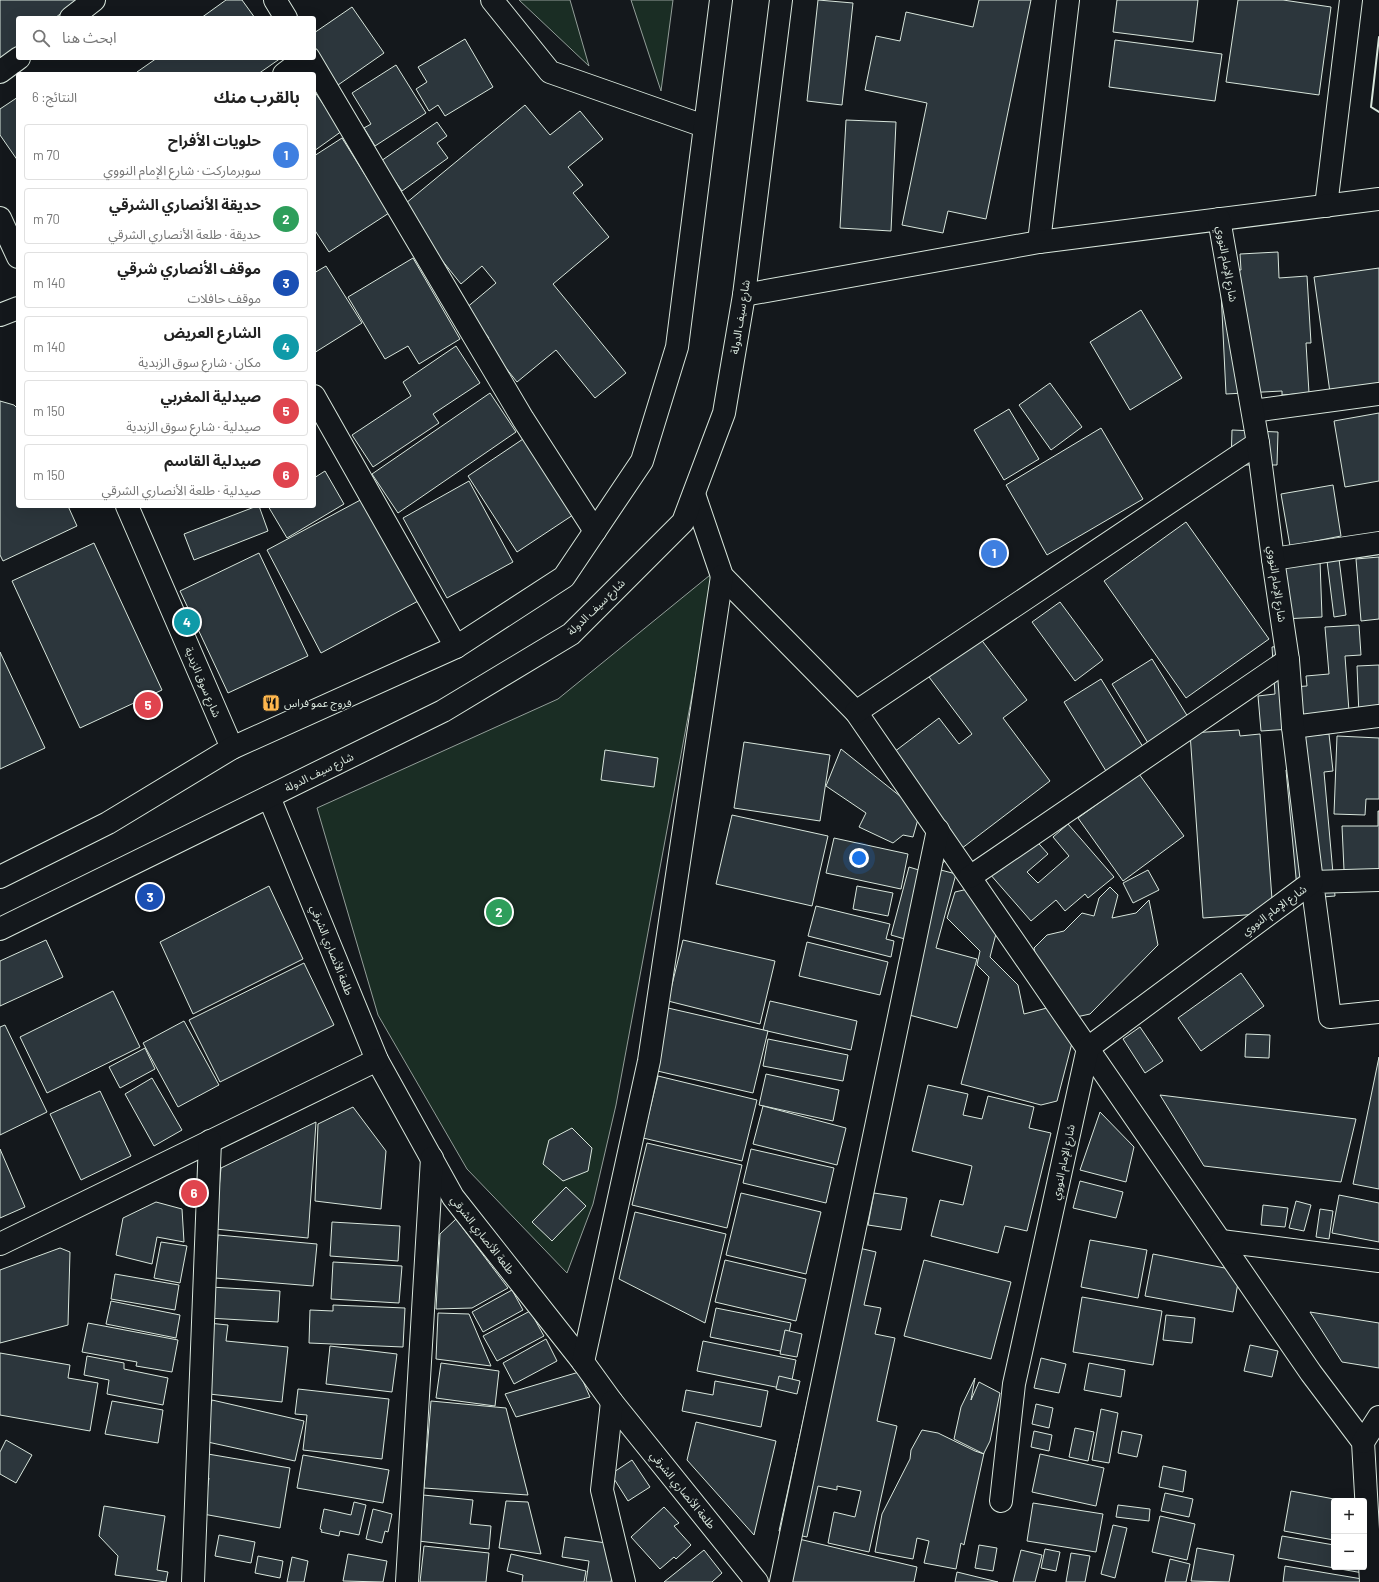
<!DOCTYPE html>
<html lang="ar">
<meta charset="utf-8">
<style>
:root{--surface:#fff;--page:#f2f2f2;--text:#222;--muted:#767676;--line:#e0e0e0;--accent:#856535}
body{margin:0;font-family:Barlow,"Noto Sans Arabic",sans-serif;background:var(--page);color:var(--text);direction:rtl}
.controls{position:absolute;right:12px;bottom:12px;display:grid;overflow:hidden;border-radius:4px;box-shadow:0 4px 16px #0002}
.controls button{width:36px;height:36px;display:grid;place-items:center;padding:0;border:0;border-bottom:1px solid var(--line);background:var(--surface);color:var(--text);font:20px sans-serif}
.you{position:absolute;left:859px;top:858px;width:14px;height:14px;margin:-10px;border:3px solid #fff;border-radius:50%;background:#1a73e8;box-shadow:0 0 0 6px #1a73e833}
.badge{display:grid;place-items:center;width:26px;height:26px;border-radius:50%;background:var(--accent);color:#fff;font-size:13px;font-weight:700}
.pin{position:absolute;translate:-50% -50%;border:2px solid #fff;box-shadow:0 1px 4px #0006}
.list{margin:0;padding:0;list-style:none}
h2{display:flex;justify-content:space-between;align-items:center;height:52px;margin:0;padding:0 16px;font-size:17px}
h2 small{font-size:13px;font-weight:400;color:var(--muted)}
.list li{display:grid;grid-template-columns:26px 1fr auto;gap:12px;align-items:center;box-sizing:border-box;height:56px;margin:0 8px 8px;padding:0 8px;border:1px solid var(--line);border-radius:4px}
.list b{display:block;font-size:15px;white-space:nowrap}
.list p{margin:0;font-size:13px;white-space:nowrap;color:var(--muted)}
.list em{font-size:13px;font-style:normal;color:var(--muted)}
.icon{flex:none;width:22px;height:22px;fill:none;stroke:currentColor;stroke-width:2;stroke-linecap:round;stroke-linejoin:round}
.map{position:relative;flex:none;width:1379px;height:1582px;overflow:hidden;direction:ltr}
.search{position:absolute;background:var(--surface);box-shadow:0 4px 16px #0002;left:16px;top:16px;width:300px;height:44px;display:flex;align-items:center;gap:10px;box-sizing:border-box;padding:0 14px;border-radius:4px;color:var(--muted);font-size:15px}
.panel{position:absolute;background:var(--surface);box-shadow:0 4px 16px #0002;left:16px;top:72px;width:300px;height:436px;border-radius:4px;direction:rtl}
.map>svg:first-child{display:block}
.green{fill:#1a2d24;stroke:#939e99}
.building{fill:#2c363c;stroke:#d8e6dc}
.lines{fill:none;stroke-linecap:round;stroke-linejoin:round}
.minor-casing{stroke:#d8e6dc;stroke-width:24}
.major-casing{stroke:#d8e6dc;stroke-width:24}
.minor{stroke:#14181c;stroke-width:22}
.major{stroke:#14181c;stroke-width:22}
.wall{stroke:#d8e6dc;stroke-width:2}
.labels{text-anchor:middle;stroke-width:3;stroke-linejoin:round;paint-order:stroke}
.street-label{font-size:11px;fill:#d8e6dc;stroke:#14181c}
.poi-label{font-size:11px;fill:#d8e6dc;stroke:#14181c;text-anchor:start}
</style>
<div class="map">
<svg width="1379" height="1582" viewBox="0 0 1379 1582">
<rect width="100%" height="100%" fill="#14181c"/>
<g class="green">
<polygon points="519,0 570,0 589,66"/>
<polygon points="631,0 673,0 661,91"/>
<polygon points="715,571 616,1105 593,1204 567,1273 467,1169 378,1015 317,808 558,699"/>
</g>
<g class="building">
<polygon points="0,0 78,0 55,18 18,18 18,47 0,61"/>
<polygon points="226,0 242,0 255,18 201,18"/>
<polygon points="818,0 853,3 842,105 807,101"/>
<polygon points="979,0 1031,0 986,219 948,211 943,233 902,225 927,103 865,90 876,36 900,41 906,12 973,27"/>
<polygon points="1117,0 1198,0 1193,42 1113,32"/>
<polygon points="1238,0 1283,0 1331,7 1319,95 1226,82"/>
<polygon points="352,7 384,53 338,85 314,50 314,33"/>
<polygon points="465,39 493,87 445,116 438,105 429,111 416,89 427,82 418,67"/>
<polygon points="1115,40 1222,54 1215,101 1109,87"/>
<polygon points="157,58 281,58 258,74 139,74 137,72"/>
<polygon points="396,65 426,113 375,146 364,128 371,124 352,93"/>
<polygon points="314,91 342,131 314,151"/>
<polygon points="18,97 18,161 0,135 0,109"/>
<polygon points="525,105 550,135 580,111 603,139 568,167 583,185 573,193 609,237 553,284 626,373 595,398 556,350 517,382 485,342 489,338 465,309 496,283 482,266 461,284 400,208"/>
<polygon points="846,120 896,122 891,231 840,228"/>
<polygon points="437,122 447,136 437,143 448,158 402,191 381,161"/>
<polygon points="342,138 389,213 329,252 314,229 314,156"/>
<polygon points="1278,252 1279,278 1307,276 1311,343 1306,343 1309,393 1282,395 1282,391 1226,394 1220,271 1241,270 1240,254"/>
<polygon points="413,258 460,339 419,364 408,346 385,359 348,297"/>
<polygon points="326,266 362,323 314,353 314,273"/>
<polygon points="1379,268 1379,399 1332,407 1314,277"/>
<polygon points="1141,310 1182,378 1130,410 1090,342"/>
<polygon points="456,346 480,383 433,414 439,423 373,467 352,435 411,396 403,382"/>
<polygon points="1050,383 1082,427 1051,450 1019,405"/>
<polygon points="490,393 516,432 398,513 372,474"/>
<polygon points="0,401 14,405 18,409 18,506 68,506 77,526 3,561 0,555"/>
<polygon points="1009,409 1039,459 1004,480 974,430"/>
<polygon points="1379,413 1379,481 1345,487 1334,421"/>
<polygon points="1101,428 1143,499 1047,555 1006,485"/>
<polygon points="1232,430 1278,432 1277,465 1231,465"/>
<polygon points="526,437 576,513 517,552 468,476"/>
<polygon points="325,471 344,504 287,538 268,506 314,506 314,478"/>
<polygon points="469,481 513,562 447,598 403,518"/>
<polygon points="1333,485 1341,536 1290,546 1281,494"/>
<polygon points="366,497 420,600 321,653 267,550"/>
<polygon points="257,506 259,506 268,531 194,560 184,534"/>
<polygon points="1186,522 1269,639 1186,698 1104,581"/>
<polygon points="94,543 162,690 80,728 12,581"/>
<polygon points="1338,551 1346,615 1334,617 1326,553"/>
<polygon points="259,553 308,656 228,693 180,591"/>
<polygon points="1379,557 1379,619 1361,621 1356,559"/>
<polygon points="1320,561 1322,617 1283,619 1280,562"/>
<polygon points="1060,602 1103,660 1075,681 1032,622"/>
<polygon points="1359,625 1361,655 1345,656 1350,725 1261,731 1258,696 1275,694 1272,647 1288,645 1292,687 1307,686 1306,676 1329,674 1325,627"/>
<polygon points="980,638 1027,700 1003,718 1050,781 936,868 951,838 894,752 939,718 959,744 972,734 929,677"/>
<polygon points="0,652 45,748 0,769"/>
<polygon points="1152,659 1188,717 1148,743 1112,684"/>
<polygon points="1379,665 1379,715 1359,716 1357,666"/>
<polygon points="1101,679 1143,747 1106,771 1064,702"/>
<polygon points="1239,730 1240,736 1260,734 1273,913 1203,918 1190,733"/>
<polygon points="1329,734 1333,771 1324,772 1335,896 1298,899 1286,770 1289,770 1286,738"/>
<polygon points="1337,736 1379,738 1379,799 1366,799 1365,815 1334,814"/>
<polygon points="744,742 830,755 820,821 734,808"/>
<polygon points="841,749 920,812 913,837 903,835 893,843 859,827 866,813 826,786"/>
<polygon points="605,750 658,758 654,787 601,780"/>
<polygon points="1139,774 1184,836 1123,881 1078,818"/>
<polygon points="1378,811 1379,811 1379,891 1345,892 1342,826 1378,826"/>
<polygon points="732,815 828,836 812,906 716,884"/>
<polygon points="1068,824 1114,877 1088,898 1085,894 1065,911 1056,900 1031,921 989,873 1032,836 1048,854 1027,872 1038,883 1069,856 1053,837"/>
<polygon points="834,838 908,854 901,889 826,873"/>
<polygon points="909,867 935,875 937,869 956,874 936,948 977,959 957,1028 902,1013 922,944 891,935"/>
<polygon points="1148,870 1159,890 1133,903 1123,883"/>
<polygon points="269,886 303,959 193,1014 160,942"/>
<polygon points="857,886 893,893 888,916 853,909"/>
<polygon points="1110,887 1118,895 1112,918 1136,913 1149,900 1158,945 1090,1014 1067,1019 1072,1043 1057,1101 1041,1105 961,1084 989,977 977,965 980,951 947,918 955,892 968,889 999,922 990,957 1018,985 1024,1014 1047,1008 1034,948 1047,935 1064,931 1082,913 1094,916 1099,898"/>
<polygon points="816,906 890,924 886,939 894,941 891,957 808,936"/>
<polygon points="46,940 63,977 0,1006 0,961"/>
<polygon points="683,940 775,961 760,1024 668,1001"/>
<polygon points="807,942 888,962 880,995 799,976"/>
<polygon points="304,963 334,1025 220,1082 189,1020"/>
<polygon points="1241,973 1264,1006 1201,1051 1178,1018"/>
<polygon points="113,991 140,1047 47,1093 20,1037"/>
<polygon points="770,1001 857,1021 851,1050 763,1030"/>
<polygon points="668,1008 768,1031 753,1093 653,1070"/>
<polygon points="184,1021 219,1085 178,1107 143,1043"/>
<polygon points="5,1025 47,1112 0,1135 0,1027"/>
<polygon points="1140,1027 1163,1061 1145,1073 1123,1039"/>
<polygon points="1246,1034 1270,1035 1269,1058 1245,1057"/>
<polygon points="768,1039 848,1055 843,1081 763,1066"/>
<polygon points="145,1048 155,1069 120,1088 109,1067"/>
<polygon points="1379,1057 1379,1189 1353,1184"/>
<polygon points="766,1074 839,1090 833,1121 759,1105"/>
<polygon points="658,1076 757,1100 742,1161 643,1138"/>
<polygon points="152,1078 182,1130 154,1146 125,1094"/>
<polygon points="928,1085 968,1094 963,1115 982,1119 988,1096 1034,1107 1029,1128 1051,1133 1027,1231 1005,1226 998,1253 931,1236 940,1200 963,1205 972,1166 912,1151"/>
<polygon points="100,1091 131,1156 81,1180 50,1114"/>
<polygon points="1160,1095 1356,1119 1341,1182 1204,1166"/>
<polygon points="763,1106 846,1128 837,1165 753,1144"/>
<polygon points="353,1107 386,1151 381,1209 315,1201 318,1124"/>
<polygon points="1100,1112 1134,1147 1126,1182 1080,1170"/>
<polygon points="316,1122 308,1238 215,1229 221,1168"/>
<polygon points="572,1128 592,1148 588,1171 563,1181 543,1164 549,1140"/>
<polygon points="647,1143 742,1165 727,1228 632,1205"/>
<polygon points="0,1149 25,1207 0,1218"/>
<polygon points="751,1149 834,1168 826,1203 743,1183"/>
<polygon points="1080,1181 1123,1192 1116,1218 1073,1208"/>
<polygon points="566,1187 586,1206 552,1241 532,1222"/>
<polygon points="741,1193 821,1212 806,1274 726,1255"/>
<polygon points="874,1193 907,1198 901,1230 868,1225"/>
<polygon points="1339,1195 1379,1203 1379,1242 1332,1233"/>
<polygon points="1296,1201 1311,1205 1304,1231 1289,1228"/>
<polygon points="156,1202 182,1209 184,1242 157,1237 152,1264 116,1255 123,1218"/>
<polygon points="1263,1205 1288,1208 1285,1227 1261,1225"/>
<polygon points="1320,1209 1333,1211 1329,1239 1316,1237"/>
<polygon points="635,1212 726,1234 705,1323 619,1279"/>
<polygon points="456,1219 508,1288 472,1308 436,1309 440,1234"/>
<polygon points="332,1222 400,1226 398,1261 330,1256"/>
<polygon points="218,1235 317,1244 313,1286 215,1278"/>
<polygon points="1090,1240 1147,1250 1138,1298 1081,1287"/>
<polygon points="161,1242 187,1246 180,1283 154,1278"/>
<polygon points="842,1244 876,1252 864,1305 881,1308 875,1334 895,1338 877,1421 897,1426 869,1552 828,1543 834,1512 855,1517 861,1491 837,1486 837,1490 818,1486 807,1537 779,1531"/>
<polygon points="60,1248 70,1252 68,1325 0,1343 0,1270"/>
<polygon points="1153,1254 1240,1271 1233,1312 1145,1296"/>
<polygon points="725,1260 806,1279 796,1321 715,1302"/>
<polygon points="924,1260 1011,1282 991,1359 904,1336"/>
<polygon points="333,1262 402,1266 399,1303 331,1299"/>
<polygon points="115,1274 179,1285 175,1310 111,1299"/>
<polygon points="210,1287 280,1291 278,1322 208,1318"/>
<polygon points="512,1290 523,1310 483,1332 472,1312"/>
<polygon points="1082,1297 1162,1311 1153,1365 1073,1352"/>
<polygon points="111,1301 180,1315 176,1338 106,1324"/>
<polygon points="333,1305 405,1308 403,1347 309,1343 310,1310 333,1311"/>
<polygon points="716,1308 791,1323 785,1352 710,1337"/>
<polygon points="530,1311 544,1336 497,1361 483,1336"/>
<polygon points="1310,1312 1379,1323 1379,1368 1342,1362"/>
<polygon points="438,1313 469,1314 491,1366 436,1359"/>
<polygon points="1166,1315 1195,1318 1192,1343 1163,1340"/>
<polygon points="88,1323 178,1340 172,1372 136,1366 137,1362 82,1352"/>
<polygon points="208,1323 228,1325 226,1341 288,1347 282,1402 200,1393"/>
<polygon points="785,1330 802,1334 797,1357 780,1354"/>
<polygon points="546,1339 557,1361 514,1384 503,1363"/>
<polygon points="703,1341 796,1360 790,1390 697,1371"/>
<polygon points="1250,1345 1278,1351 1272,1377 1244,1371"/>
<polygon points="330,1346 397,1354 392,1392 326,1384"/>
<polygon points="0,1353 70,1365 68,1378 98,1383 90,1431 0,1415"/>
<polygon points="87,1356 124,1363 124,1369 168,1378 163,1405 107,1394 109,1380 84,1375"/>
<polygon points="1041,1358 1066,1364 1059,1393 1034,1388"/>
<polygon points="441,1363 499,1371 495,1406 436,1398"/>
<polygon points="1089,1363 1125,1370 1121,1397 1084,1390"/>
<polygon points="579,1372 590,1397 516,1417 505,1394"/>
<polygon points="779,1376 800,1381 797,1394 776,1389"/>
<polygon points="975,1378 971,1400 979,1382 1000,1393 990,1441 984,1453 964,1545 961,1543 956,1569 924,1563 929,1541 917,1538 913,1559 875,1552 882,1514 910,1459 911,1450 922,1430 938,1433 975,1451 984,1454 954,1439 961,1407"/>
<polygon points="715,1381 768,1391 761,1427 682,1411 686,1390 713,1395"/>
<polygon points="298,1389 389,1399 382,1459 303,1450 307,1415 295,1414"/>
<polygon points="212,1400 304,1421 295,1461 203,1441"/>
<polygon points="112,1401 163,1410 158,1443 105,1434"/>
<polygon points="431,1401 506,1408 528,1495 424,1488"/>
<polygon points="1036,1404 1053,1408 1049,1428 1032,1424"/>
<polygon points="1101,1409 1118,1413 1109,1463 1092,1460"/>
<polygon points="696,1422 776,1441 754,1535 687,1460"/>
<polygon points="1075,1428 1094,1432 1088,1461 1069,1457"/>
<polygon points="1034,1431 1052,1435 1049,1451 1031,1447"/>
<polygon points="1122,1431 1142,1435 1137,1457 1118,1453"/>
<polygon points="6,1440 32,1455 16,1483 0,1474 0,1452"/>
<polygon points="202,1453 290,1468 280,1528 203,1514 209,1478 199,1476"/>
<polygon points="1040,1454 1104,1468 1096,1506 1032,1492"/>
<polygon points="303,1455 389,1470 383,1503 297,1488"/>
<polygon points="632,1460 650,1487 628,1501 611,1474"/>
<polygon points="1163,1466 1186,1471 1183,1492 1159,1487"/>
<polygon points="1291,1491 1345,1501 1334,1501 1334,1540 1284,1531"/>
<polygon points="1165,1493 1193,1499 1189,1517 1161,1511"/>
<polygon points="423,1495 473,1500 470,1524 491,1526 489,1549 418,1541"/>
<polygon points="506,1501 528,1502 541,1554 499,1548"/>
<polygon points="354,1502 366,1505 359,1535 340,1531 339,1536 321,1532 322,1530 320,1529 324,1509 351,1515"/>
<polygon points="1033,1503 1103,1514 1096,1552 1027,1541"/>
<polygon points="1118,1505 1150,1509 1149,1521 1116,1517"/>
<polygon points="104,1506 165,1516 157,1570 168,1572 166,1582 115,1575 118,1556 99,1536"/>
<polygon points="664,1507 679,1523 674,1526 691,1545 676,1559 674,1557 660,1569 631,1537"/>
<polygon points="373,1509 392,1514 388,1532 385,1531 382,1543 366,1539"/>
<polygon points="1160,1516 1195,1524 1187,1560 1152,1552"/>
<polygon points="1113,1525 1127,1528 1115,1578 1101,1574"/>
<polygon points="219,1535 255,1542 251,1563 215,1556"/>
<polygon points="782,1535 917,1567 914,1582 771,1582"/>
<polygon points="1282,1536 1334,1545 1334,1567 1364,1567 1363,1573 1278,1558"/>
<polygon points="565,1537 606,1543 617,1539 611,1582 586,1582 589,1561 562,1557"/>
<polygon points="979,1545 997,1548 993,1571 975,1568"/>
<polygon points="424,1546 489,1553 486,1582 420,1582"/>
<polygon points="1197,1548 1234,1555 1229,1582 1191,1581"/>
<polygon points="1045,1549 1060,1552 1056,1571 1041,1568"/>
<polygon points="704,1550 722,1573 712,1582 664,1582"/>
<polygon points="1021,1550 1042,1555 1035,1582 1013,1582"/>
<polygon points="1071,1553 1090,1556 1085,1582 1066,1582"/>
<polygon points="348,1554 387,1561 383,1582 343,1581"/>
<polygon points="511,1554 586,1571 584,1582 522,1582 523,1575 507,1571"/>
<polygon points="258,1556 283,1561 280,1578 255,1573"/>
<polygon points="292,1557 308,1561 304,1582 287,1582"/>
<polygon points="1170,1559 1190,1564 1186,1582 1165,1582"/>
<polygon points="1285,1566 1368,1580 1367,1582 1283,1582"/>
<polygon points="957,1572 998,1582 955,1582"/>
</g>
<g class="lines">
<defs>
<g id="minor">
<polyline points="275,0 286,18"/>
<polyline points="492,0 550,72 704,126"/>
<polyline points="71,18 94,0"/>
<polyline points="309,58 523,419 595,531"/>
<polyline points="0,72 19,58"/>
<polyline points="284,74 305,58"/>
<polyline points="1326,206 1351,0"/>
<polyline points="0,218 18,257"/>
<polyline points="1039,242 1068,0"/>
<polyline points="744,295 1039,242 1379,199"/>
<polyline points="0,315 18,308"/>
<polyline points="314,396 456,647"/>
<polyline points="1253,411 1379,394"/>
<polyline points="694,494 722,576 856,712 1311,1373 1363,1442 1371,1582"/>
<polyline points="127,506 232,748"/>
<polyline points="1273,559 1379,543"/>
<polyline points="856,712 1258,443"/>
<polyline points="1293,727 1379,716"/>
<polyline points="269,797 377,1060 453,1197 583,1362 612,1402 757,1582"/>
<polyline points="970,877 1288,660"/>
<polyline points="1379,880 1312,882 1330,1017 1379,1012"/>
<polyline points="1221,1241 1379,1261"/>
<polyline points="0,1244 377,1060"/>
<polyline points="583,1362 649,1061 722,576"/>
<polyline points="612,1402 602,1490 624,1582"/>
<polyline points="1363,1442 1379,1417"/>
<polyline points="1001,1501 1014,1384 1088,1048 1312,882 1293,727 1288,660 1273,559 1258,443 1219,219"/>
<polyline points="193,1582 210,1141"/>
<polyline points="407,1582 432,1158"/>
<polyline points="781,1582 938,830"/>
</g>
<g id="major">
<polyline points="0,877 108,823 232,748 456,647 564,577 642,461 677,347 721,0"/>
<polyline points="0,929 443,711 571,634 683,522 724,413 744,295 781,0"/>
</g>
</defs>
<use href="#minor" class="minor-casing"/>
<use href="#major" class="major-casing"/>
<use href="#minor" class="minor"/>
<use href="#major" class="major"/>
<polyline class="wall" points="1379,37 1371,107 1379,112"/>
</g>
<defs>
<symbol id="restaurant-square" viewBox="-11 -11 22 22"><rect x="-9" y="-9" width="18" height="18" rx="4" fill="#ffb74d" stroke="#14181c"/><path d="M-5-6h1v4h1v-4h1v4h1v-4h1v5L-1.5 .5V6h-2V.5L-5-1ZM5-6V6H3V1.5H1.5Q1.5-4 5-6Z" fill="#111"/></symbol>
</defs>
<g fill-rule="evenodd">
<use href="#restaurant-square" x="261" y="693" width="20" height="20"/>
</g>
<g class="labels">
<g class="street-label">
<text transform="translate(1227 264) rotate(80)" y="4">شارع الإمام النووي</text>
<text transform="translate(740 317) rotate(-81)" y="4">شارع سيف الدولة</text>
<text transform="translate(1277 584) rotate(82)" y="4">شارع الإمام النووي</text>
<text transform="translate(596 607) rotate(-44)" y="4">شارع سيف الدولة</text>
<text transform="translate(203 682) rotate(67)" y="4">شارع سوق الزبدية</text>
<text transform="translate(319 772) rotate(-26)" y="4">شارع سيف الدولة</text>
<text transform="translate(1274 910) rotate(-36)" y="4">شارع الإمام النووي</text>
<text transform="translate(332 950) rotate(68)" y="4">طلعة الأنصاري الشرقي</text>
<text transform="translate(1063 1162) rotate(-78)" y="4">شارع الإمام النووي</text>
<text transform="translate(483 1235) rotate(52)" y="4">طلعة الأنصاري الشرقي</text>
<text transform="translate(683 1490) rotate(51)" y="4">طلعة الأنصاري الشرقي</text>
</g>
<g class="poi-label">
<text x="284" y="707">فروج عمو فراس</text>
</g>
</g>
</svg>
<div class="controls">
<button>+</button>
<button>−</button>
</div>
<div class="you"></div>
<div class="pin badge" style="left:994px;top:553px;background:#3f7fe0">1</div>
<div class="pin badge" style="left:499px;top:912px;background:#2e9e5b">2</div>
<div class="pin badge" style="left:150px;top:897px;background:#1a4fb4">3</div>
<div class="pin badge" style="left:187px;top:622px;background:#0f9aa8">4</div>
<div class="pin badge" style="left:148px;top:705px;background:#e0444e">5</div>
<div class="pin badge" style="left:194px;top:1193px;background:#e0444e">6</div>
<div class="search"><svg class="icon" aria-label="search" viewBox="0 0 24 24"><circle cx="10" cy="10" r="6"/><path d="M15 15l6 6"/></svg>ابحث هنا</div>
<section class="panel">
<h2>بالقرب منك<small>النتائج: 6</small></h2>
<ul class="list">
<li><span class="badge" style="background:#3f7fe0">1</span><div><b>حلويات الأفراح</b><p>سوبرماركت · شارع الإمام النووي</p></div><em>70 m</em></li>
<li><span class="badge" style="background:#2e9e5b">2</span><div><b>حديقة الأنصاري الشرقي</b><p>حديقة · طلعة الأنصاري الشرقي</p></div><em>70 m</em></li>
<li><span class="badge" style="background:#1a4fb4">3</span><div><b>موقف الأنصاري شرقي</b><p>موقف حافلات</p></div><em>140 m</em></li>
<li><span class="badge" style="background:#0f9aa8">4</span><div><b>الشارع العريض</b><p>مكان · شارع سوق الزبدية</p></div><em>140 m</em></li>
<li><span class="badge" style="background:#e0444e">5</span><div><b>صيدلية المغربي</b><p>صيدلية · شارع سوق الزبدية</p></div><em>150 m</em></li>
<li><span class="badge" style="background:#e0444e">6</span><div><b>صيدلية القاسم</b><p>صيدلية · طلعة الأنصاري الشرقي</p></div><em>150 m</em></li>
</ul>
</section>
</div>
